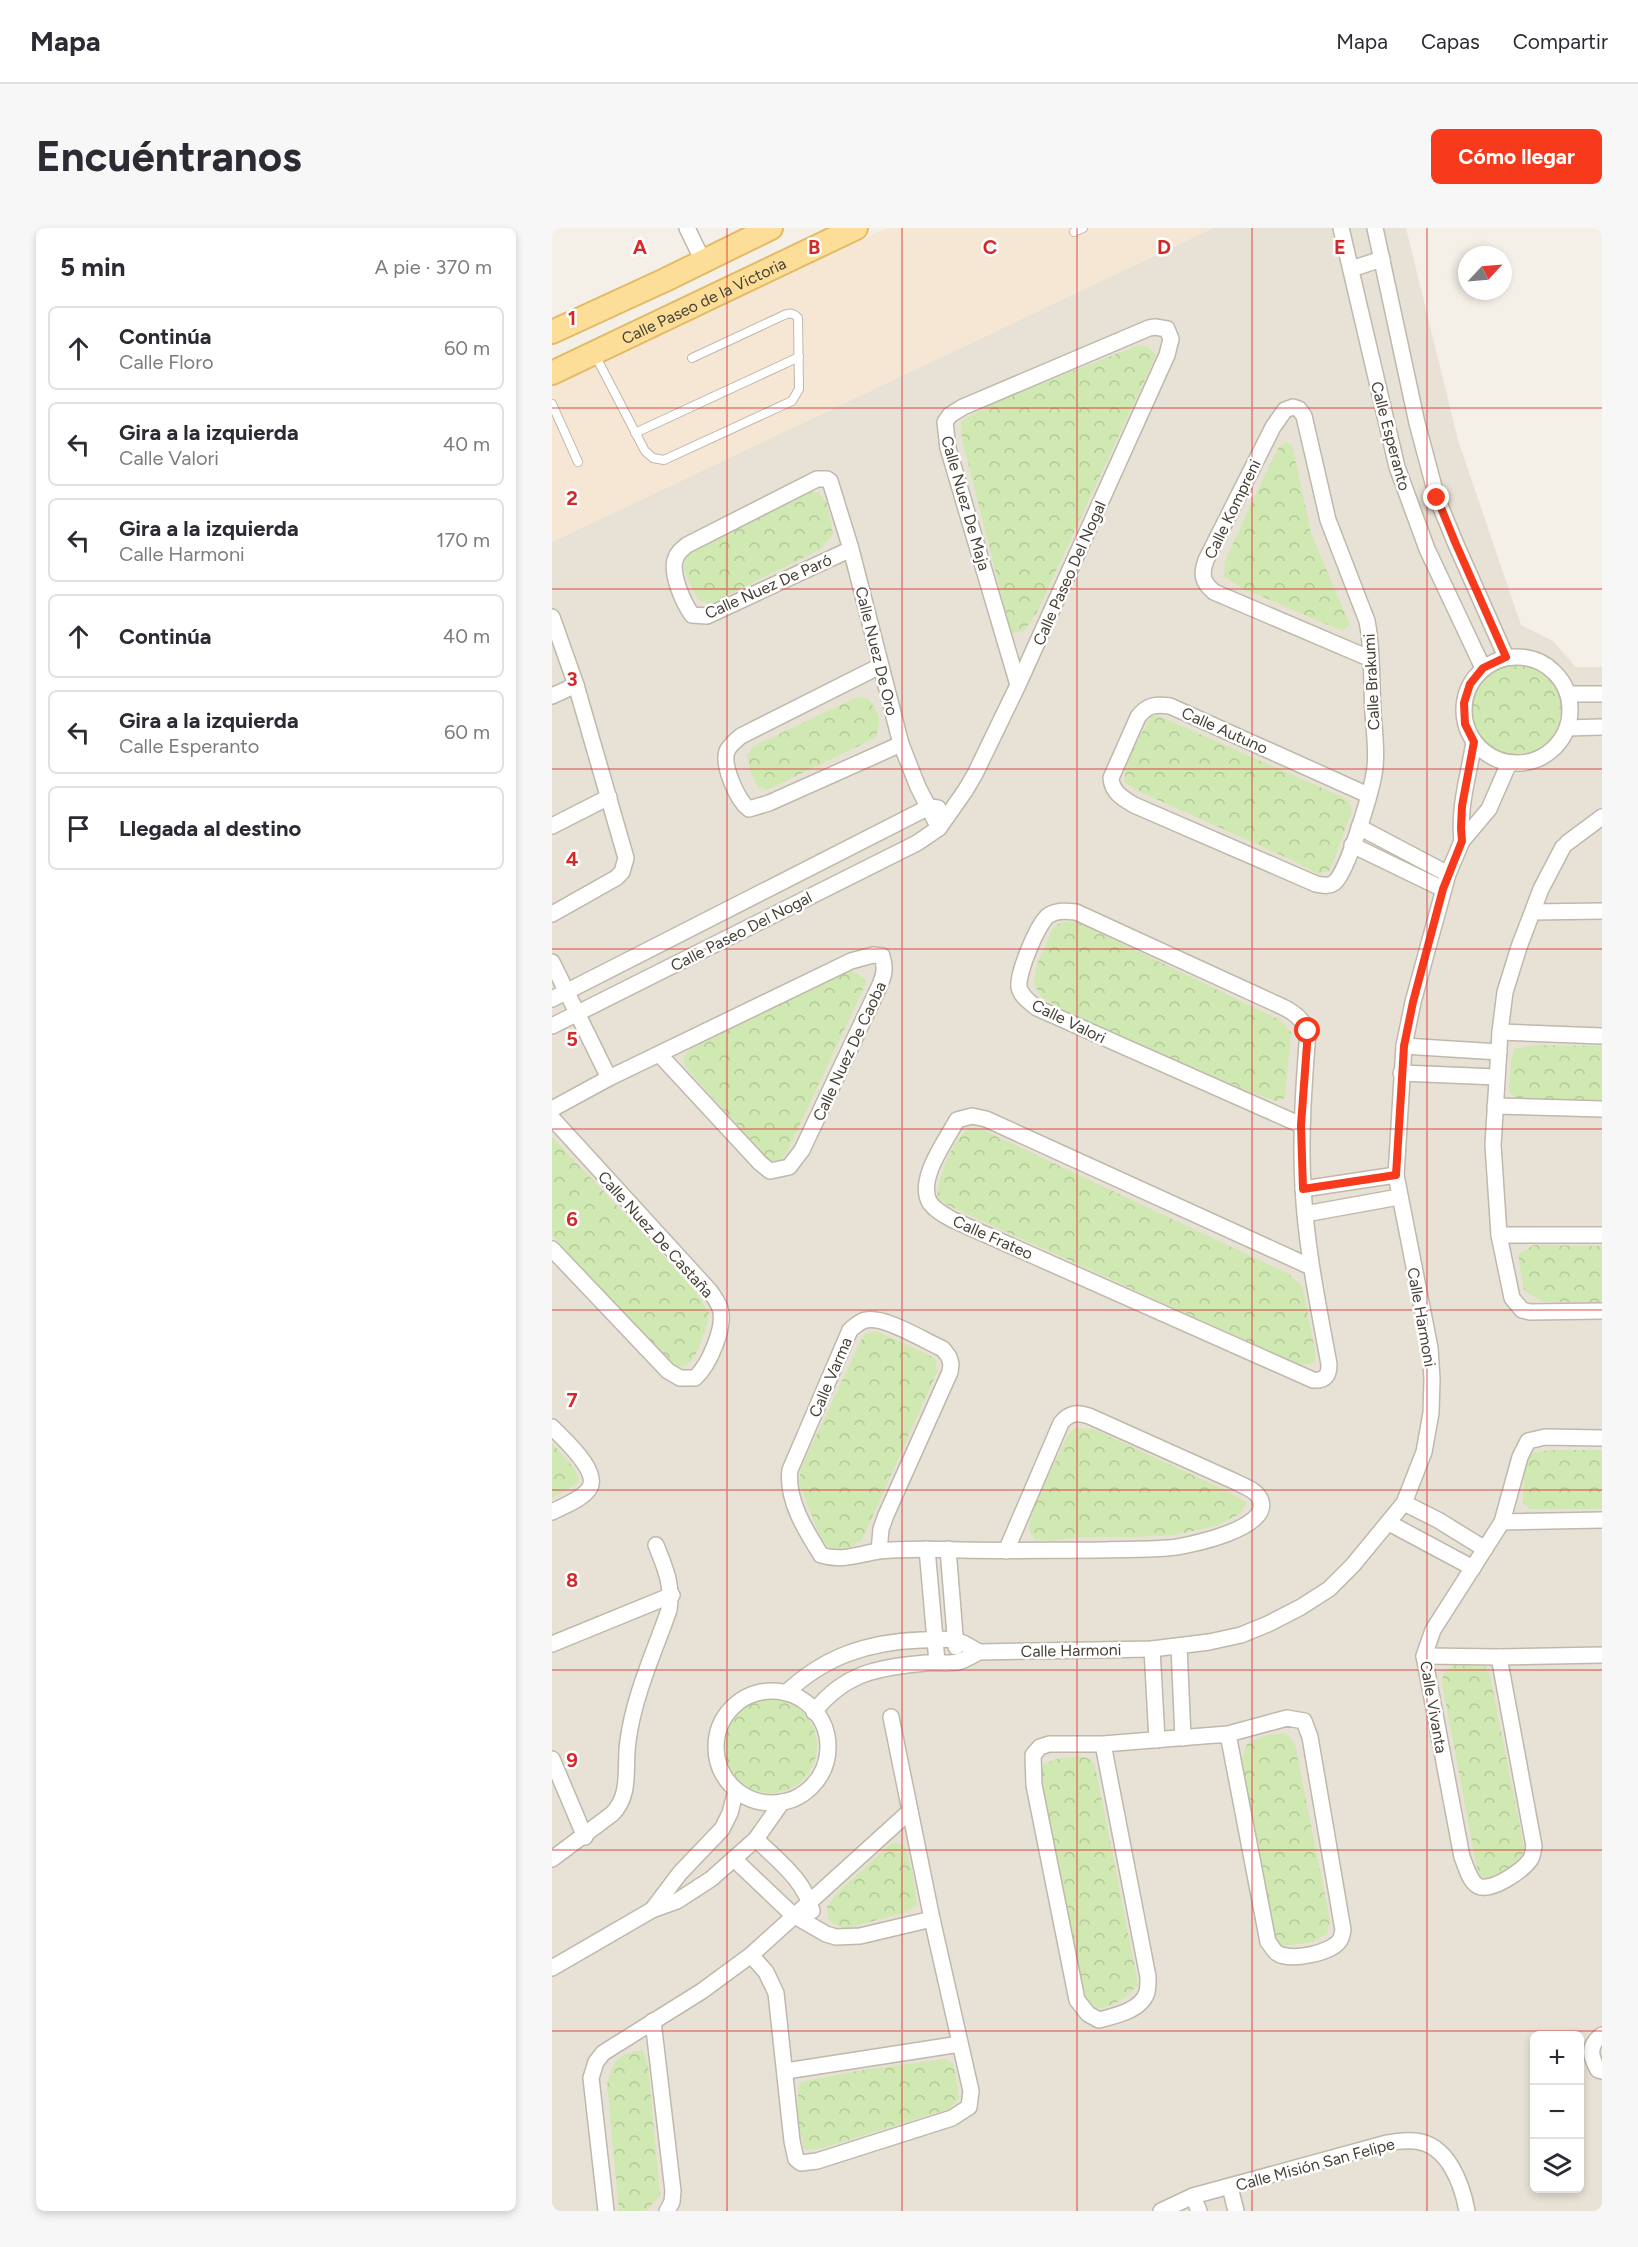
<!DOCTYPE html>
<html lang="es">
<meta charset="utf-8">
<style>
:root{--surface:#fff;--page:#f7f7f7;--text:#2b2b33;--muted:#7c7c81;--line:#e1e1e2;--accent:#f7391c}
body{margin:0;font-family:Figtree,sans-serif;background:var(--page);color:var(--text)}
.controls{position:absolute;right:18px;bottom:18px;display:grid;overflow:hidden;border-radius:9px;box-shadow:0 3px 9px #0003}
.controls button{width:54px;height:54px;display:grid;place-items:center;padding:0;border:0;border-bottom:2px solid var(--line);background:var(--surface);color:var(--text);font:30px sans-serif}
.compass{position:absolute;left:906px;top:18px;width:54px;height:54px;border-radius:50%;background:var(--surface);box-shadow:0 3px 9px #0003;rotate:64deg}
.stop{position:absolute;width:18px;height:18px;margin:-14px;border:4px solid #f7391c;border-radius:50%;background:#fff}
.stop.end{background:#f7391c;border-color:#fff;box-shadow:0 2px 6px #0008}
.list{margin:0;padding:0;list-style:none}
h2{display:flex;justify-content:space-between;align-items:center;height:78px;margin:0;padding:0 24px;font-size:26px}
h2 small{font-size:20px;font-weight:400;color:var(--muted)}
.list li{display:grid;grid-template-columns:39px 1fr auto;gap:18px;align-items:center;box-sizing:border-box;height:84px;margin:0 12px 12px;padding:0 12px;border:2px solid var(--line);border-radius:9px}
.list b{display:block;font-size:22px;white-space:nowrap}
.list p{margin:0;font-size:20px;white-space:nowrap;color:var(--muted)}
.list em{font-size:20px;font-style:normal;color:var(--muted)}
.icon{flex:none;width:33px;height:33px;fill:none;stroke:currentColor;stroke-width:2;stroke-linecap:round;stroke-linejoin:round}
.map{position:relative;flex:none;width:1050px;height:1983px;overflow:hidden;border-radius:9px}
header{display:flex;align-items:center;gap:36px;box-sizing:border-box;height:84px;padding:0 30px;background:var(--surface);border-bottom:2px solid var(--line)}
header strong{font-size:28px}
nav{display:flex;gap:33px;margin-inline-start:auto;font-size:21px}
.intro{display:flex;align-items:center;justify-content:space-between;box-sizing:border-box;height:144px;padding:0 36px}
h1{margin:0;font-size:42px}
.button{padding:15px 27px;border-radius:9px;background:var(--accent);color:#fff;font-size:21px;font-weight:700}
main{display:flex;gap:36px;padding:0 36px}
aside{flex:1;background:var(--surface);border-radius:9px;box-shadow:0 3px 9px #0003}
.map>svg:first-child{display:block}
.residential{fill:#e8e2d6;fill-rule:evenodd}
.commercial{fill:#f5e7d4}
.park{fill:url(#park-crowns)}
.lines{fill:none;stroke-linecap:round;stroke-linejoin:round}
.service-casing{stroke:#bfb8ab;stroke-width:10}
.minor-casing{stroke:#bfb8ab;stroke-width:18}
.primary-casing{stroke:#e3bb67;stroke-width:26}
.service{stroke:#fff;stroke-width:8}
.minor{stroke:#fff;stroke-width:15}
.primary{stroke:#fdde98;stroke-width:22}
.route{stroke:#f7391c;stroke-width:8}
.grid{fill:none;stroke:#d62828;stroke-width:1.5;stroke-opacity:0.55}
.labels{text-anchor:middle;stroke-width:5;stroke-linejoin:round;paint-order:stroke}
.street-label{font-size:16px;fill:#474137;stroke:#fff}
.grid-label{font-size:20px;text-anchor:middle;font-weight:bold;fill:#d62828;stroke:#fff;stroke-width:5;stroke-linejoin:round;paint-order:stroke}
</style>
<header>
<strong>Mapa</strong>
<nav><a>Mapa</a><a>Capas</a><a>Compartir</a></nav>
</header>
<div class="intro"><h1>Encuéntranos</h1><a class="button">Cómo llegar</a></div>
<main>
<aside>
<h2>5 min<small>A pie · 370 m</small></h2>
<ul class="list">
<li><svg class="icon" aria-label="ahead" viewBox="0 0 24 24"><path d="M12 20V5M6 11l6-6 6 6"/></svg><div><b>Continúa</b><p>Calle Floro</p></div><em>60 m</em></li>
<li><svg class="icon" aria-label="left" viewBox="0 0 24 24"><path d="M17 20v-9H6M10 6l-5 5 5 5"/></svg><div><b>Gira a la izquierda</b><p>Calle Valori</p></div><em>40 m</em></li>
<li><svg class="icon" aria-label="left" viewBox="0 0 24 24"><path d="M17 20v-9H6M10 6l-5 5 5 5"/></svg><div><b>Gira a la izquierda</b><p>Calle Harmoni</p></div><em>170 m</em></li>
<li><svg class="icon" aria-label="ahead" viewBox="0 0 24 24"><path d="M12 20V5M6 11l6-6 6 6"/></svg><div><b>Continúa</b></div><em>40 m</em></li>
<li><svg class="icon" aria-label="left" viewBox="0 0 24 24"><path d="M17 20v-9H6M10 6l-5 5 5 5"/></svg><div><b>Gira a la izquierda</b><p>Calle Esperanto</p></div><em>60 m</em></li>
<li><svg class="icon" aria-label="arrive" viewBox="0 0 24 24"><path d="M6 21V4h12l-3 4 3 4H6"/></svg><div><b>Llegada al destino</b></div></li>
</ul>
</aside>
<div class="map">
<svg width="1050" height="1983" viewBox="0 0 1050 1983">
<defs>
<pattern id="park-crowns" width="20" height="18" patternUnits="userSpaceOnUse" patternTransform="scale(1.5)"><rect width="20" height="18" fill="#d0e8b1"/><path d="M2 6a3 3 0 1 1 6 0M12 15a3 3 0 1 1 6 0" fill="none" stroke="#b4c899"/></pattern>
</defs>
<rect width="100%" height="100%" fill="#f4f0e8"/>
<path class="residential" d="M661,0H854L906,212L969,397L1001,413L1024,439H1050V1983H0V314ZM982,1808H1028V1960H982Z"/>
<polygon class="commercial" points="335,0 661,0 0,314 0,157 39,137"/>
<g class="park">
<polygon points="587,117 595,118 604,127 589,160 484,386 472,403 459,405 410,211 409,193 447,172"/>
<polygon points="734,215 740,217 759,305 798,397 790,403 690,360 672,348 673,333 700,274 720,232 727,219"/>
<polygon points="258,263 267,265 275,275 281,306 269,321 158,376 149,373 143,366 132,343 133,331 141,323"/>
<circle cx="964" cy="481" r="45"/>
<path d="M305,469L315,470C327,484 331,492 323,510L215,562L206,559L199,546L195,527L202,518Z"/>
<polygon points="599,488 607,488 795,571 800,582 778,642 766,646 740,632 584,562 572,554 575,533"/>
<polygon points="509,694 525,694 728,792 739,804 733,870 724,873 698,864 527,790 490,770 482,756 484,739 501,700"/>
<polygon points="291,743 301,743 315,753 236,922 229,932 218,933 144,851 133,838 131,830 143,815"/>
<polygon points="984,817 1050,818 1050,872 965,871 957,864 959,833 962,821"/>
<path d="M417,900L431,902L737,1046L750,1058L763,1122V1133L756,1137L744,1135L395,977L385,969C387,946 399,915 417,900Z"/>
<path d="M0,909L92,1006L145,1065L157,1085C155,1098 146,1133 132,1138C127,1139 123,1137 118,1136L0,1007Z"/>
<polygon points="982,1017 1050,1018 1050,1074 992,1074 972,1063 966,1026"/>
<polygon points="325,1103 383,1130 385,1144 310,1312 299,1319 280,1322 270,1313 247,1255 249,1240 312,1106"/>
<polygon points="523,1200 541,1201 673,1262 694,1274 689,1285 667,1297 623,1307 581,1309 527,1309 499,1313 482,1311 477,1301 480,1281 516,1207"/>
<polygon points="0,1215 22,1240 27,1254 0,1270"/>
<polygon points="997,1222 1050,1222 1050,1281 978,1281 971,1275 973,1234 981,1225"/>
<polygon points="902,1437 934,1439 938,1448 973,1624 956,1640 933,1651 926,1646 890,1455 891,1446"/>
<circle cx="218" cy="1518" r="47"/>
<polygon points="731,1505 737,1508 743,1517 778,1692 775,1705 761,1714 731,1718 721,1705 690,1531 695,1516 712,1508"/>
<path d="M529,1528L540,1532L545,1547L586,1756C575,1771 560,1779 542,1781L534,1774L489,1551L491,1537L503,1531Z"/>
<polygon points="341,1614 353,1618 360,1641 365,1677 354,1684 292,1701 277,1693 275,1679 285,1665"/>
<path d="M91,1822L96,1838L108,1967L94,1983H67L55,1856C62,1831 65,1827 91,1822Z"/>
<path d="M394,1831L402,1837L407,1870L397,1881L270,1920L253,1922C246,1899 243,1878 248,1854L317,1841Z"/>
</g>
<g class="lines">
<defs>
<g id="service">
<polyline points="522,4 531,0"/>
<path d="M43,127L93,223L101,230L112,232L240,173L247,161L246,90C241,84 237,85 230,88L140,130"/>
<polyline points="0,176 26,234"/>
<polyline points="83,205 247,129"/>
</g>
<g id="minor">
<polyline points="135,0 151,33"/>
<polyline points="789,0 845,239 875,321 931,440"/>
<polyline points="823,0 865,195 885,270 903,314 954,429"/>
<polyline points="799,41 830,31"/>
<path d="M299,321L155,388L140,387C131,374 119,347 123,332C125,325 130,321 135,317L265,251H275L278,253L299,321L349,516L366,559L387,600"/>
<polyline points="0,389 24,457 74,630 70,644 64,650 0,686"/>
<circle cx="965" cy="482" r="53"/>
<path d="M328,438L189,508C184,512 178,517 175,523C170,537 185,572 197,581L217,575L349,516"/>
<polyline points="1016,466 1050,466"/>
<polyline points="0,468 24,457"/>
<polyline points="1015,500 1050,499"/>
<path d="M816,567L618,478C603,476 595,477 586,489L559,550C560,564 570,570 582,577L764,656C771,657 776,659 782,655C796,644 821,559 823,539C825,521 822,502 821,484C819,454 821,423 815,393L776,292L752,188L747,181L741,179L733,182L721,199L654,332C649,346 650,354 662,364L819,431"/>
<polyline points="0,598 57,569"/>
<polyline points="807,599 896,646"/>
<path d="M910,613C906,580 917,546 922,514"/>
<polyline points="1015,615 1050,589"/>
<polyline points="800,617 891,661"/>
<polyline points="1011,619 989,661 967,719 953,764 948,804 941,917 947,1007 960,1070 970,1082 978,1084 1050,1083"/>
<polyline points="981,684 1050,683"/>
<polyline points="0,734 57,850"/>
<polyline points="0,771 377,579 386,580"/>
<polyline points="0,798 365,615 387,600 413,563 423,546 466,457 615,127 619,111 615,101 603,99 597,100 411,179 398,187 393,194 396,220 466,457"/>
<polyline points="948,804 1050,808"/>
<polyline points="852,818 947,824"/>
<polyline points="849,845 945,849"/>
<polyline points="943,878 1050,881"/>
<path d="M0,881L57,850L299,733L321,727L330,728C334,740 332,748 327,759L250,922L237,939L218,943L208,935L107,826"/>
<path d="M0,890L158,1063C161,1068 166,1074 168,1080C174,1099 157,1137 143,1150H128L116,1143L0,1021"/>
<path d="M749,897L485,780C478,774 469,769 467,759C465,746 486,694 497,687C506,682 515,683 524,684L731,779C743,785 750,791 756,803C752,855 748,907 751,959C754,1018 766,1077 777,1136C777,1148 773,1153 761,1152L401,992C392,987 384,983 378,975C364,952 394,913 405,892L420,888L434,891L759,1039"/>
<polyline points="751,961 844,947"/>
<polyline points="753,986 847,969"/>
<polyline points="947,1007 1050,1007"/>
<path d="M0,1199C11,1211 49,1243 37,1261C29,1272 11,1278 0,1284"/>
<polyline points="852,1275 886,1292 933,1321"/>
<polyline points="950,1294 1050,1292"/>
<polyline points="837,1295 921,1340"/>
<polyline points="375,1321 385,1434"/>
<polyline points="396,1321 404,1419"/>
<path d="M327,1323L329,1301L334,1287L398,1144L399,1136L397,1129L391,1121C373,1113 333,1088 314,1092C308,1093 303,1098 298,1102L238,1242C234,1272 254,1303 269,1327C290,1334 307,1326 327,1323C354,1320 383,1321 409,1322C455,1323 500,1322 546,1322C569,1321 592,1322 615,1320C633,1319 726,1300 707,1269C702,1261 691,1258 684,1254L537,1188C525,1184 517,1185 509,1195L454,1323"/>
<polyline points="0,1416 120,1367"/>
<polyline points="627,1418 631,1510"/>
<polyline points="600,1421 605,1512"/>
<polyline points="872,1428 947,1429 1050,1427"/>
<path d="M947,1429L982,1618C981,1623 981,1628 978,1632C971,1642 939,1665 926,1658C917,1653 914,1638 910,1629L872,1428L881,1402L950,1294L968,1229L976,1213L993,1209L1050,1210"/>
<circle cx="220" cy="1519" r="56"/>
<path d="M234,1465C273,1428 316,1414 369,1412C380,1412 392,1410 402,1412C410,1413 420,1420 427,1424"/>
<path d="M262,1484C292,1445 327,1439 374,1435C384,1434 397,1436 406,1434C413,1432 421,1427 427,1424L600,1421L657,1414L689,1407L716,1396L749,1379L777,1361L801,1337L852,1275L872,1224L879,1185L880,1151L878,1120L844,947L852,818L861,774L896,646L910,613L937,581L957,535"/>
<path d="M551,1516L596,1749C596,1754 596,1760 595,1764C590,1782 563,1788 547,1792L536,1786L525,1772L482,1557L481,1527L488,1519L497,1516H551L676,1506L735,1490L752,1493L758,1509L791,1702C790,1706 790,1709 788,1712C780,1725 738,1734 725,1725C722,1723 719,1717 716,1714L676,1506"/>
<polyline points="0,1531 33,1609"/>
<path d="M204,1611C225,1632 253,1652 260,1683"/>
<path d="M0,1631L60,1586C80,1567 72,1538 76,1513C82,1467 102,1425 117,1382C121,1356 113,1340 104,1317"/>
<polyline points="182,1631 241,1687 274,1706 284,1709 308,1708 380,1691"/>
<polyline points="100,1682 128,1645 170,1601 178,1585 184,1562"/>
<polyline points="199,1727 214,1744 224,1765 240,1913 244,1931 249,1935 265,1933 400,1890 417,1879 419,1863 380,1691 339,1489"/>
<polyline points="0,1740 100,1682 125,1673 159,1651 204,1611 230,1574"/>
<polyline points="101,1793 121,1963 120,1974 115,1983"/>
<path d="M1050,1807C1036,1817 1038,1828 1046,1842L1050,1843"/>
<polyline points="234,1843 408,1816"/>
<polyline points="678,1959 684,1983"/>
<polyline points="641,1968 647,1983"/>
<polyline points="54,1983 39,1850 44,1834 51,1825 150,1763 199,1727 358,1583"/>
<path d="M609,1983L641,1968L835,1915C844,1913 853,1912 863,1913C896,1916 910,1956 915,1983"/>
</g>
<g id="primary">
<polyline points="0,104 113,52 219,0"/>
<path id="s1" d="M0,145L304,0"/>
</g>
</defs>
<use href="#service" class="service-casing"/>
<use href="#minor" class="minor-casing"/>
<use href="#primary" class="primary-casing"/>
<use href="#service" class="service"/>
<use href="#minor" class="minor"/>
<use href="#primary" class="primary"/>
</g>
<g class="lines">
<polyline class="route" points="756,803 749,897 751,961 844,947 852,818 861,774 891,661 910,613 909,600 910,578 922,514 913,496 912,475 918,456 931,440 954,429 903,314 885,270"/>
</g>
<path class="grid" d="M175,0V1983M350,0V1983M525,0V1983M700,0V1983M875,0V1983M0,180H1050M0,361H1050M0,541H1050M0,721H1050M0,901H1050M0,1082H1050M0,1262H1050M0,1442H1050M0,1622H1050M0,1803H1050"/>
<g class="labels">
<g class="street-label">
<text dy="6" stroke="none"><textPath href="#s1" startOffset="168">Calle Paseo de la Victoria</textPath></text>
<text transform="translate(839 208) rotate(75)" y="6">Calle Esperanto</text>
<text transform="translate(414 275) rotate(74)" y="6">Calle Nuez De Maja</text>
<text transform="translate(680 281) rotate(-64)" y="6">Calle Kompreni</text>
<text transform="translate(517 345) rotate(-66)" y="6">Calle Paseo Del Nogal</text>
<text transform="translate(216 358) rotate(-24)" y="6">Calle Nuez De Paró</text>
<text transform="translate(325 423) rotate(76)" y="6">Calle Nuez De Oro</text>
<text transform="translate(819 454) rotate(-93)" y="6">Calle Brakumi</text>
<text transform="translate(673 502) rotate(24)" y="6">Calle Autuno</text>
<text transform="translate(189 703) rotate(-27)" y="6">Calle Paseo Del Nogal</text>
<text transform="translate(517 793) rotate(26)" y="6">Calle Valori</text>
<text transform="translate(297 823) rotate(-65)" y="6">Calle Nuez De Caoba</text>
<text transform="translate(104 1006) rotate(48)" y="6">Calle Nuez De Castaña</text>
<text transform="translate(441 1009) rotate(24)" y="6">Calle Frateo</text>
<text transform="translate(870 1089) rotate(80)" y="6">Calle Harmoni</text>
<text transform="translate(278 1149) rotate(-67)" y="6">Calle Varma</text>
<text transform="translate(519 1422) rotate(-1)" y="6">Calle Harmoni</text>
<text transform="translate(882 1479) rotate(80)" y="6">Calle Vivanta</text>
<text transform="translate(763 1936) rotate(-15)" y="6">Calle Misión San Felipe</text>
</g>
</g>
<g class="grid-label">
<text x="88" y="26">A</text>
<text x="262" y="26">B</text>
<text x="438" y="26">C</text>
<text x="612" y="26">D</text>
<text x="788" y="26">E</text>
<text x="20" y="97">1</text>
<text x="20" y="277">2</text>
<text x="20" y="458">3</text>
<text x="20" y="638">4</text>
<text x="20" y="818">5</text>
<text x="20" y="998">6</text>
<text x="20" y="1179">7</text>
<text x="20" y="1359">8</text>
<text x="20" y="1539">9</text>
</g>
</svg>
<div class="controls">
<button>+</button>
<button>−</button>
<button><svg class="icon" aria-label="layers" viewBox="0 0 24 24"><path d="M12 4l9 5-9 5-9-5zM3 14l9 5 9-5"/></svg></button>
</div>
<svg class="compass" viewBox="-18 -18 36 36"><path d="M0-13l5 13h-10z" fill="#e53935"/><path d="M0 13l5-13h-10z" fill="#7c7c81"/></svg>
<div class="stop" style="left:756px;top:803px"></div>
<div class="stop end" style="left:885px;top:270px"></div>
</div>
</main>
